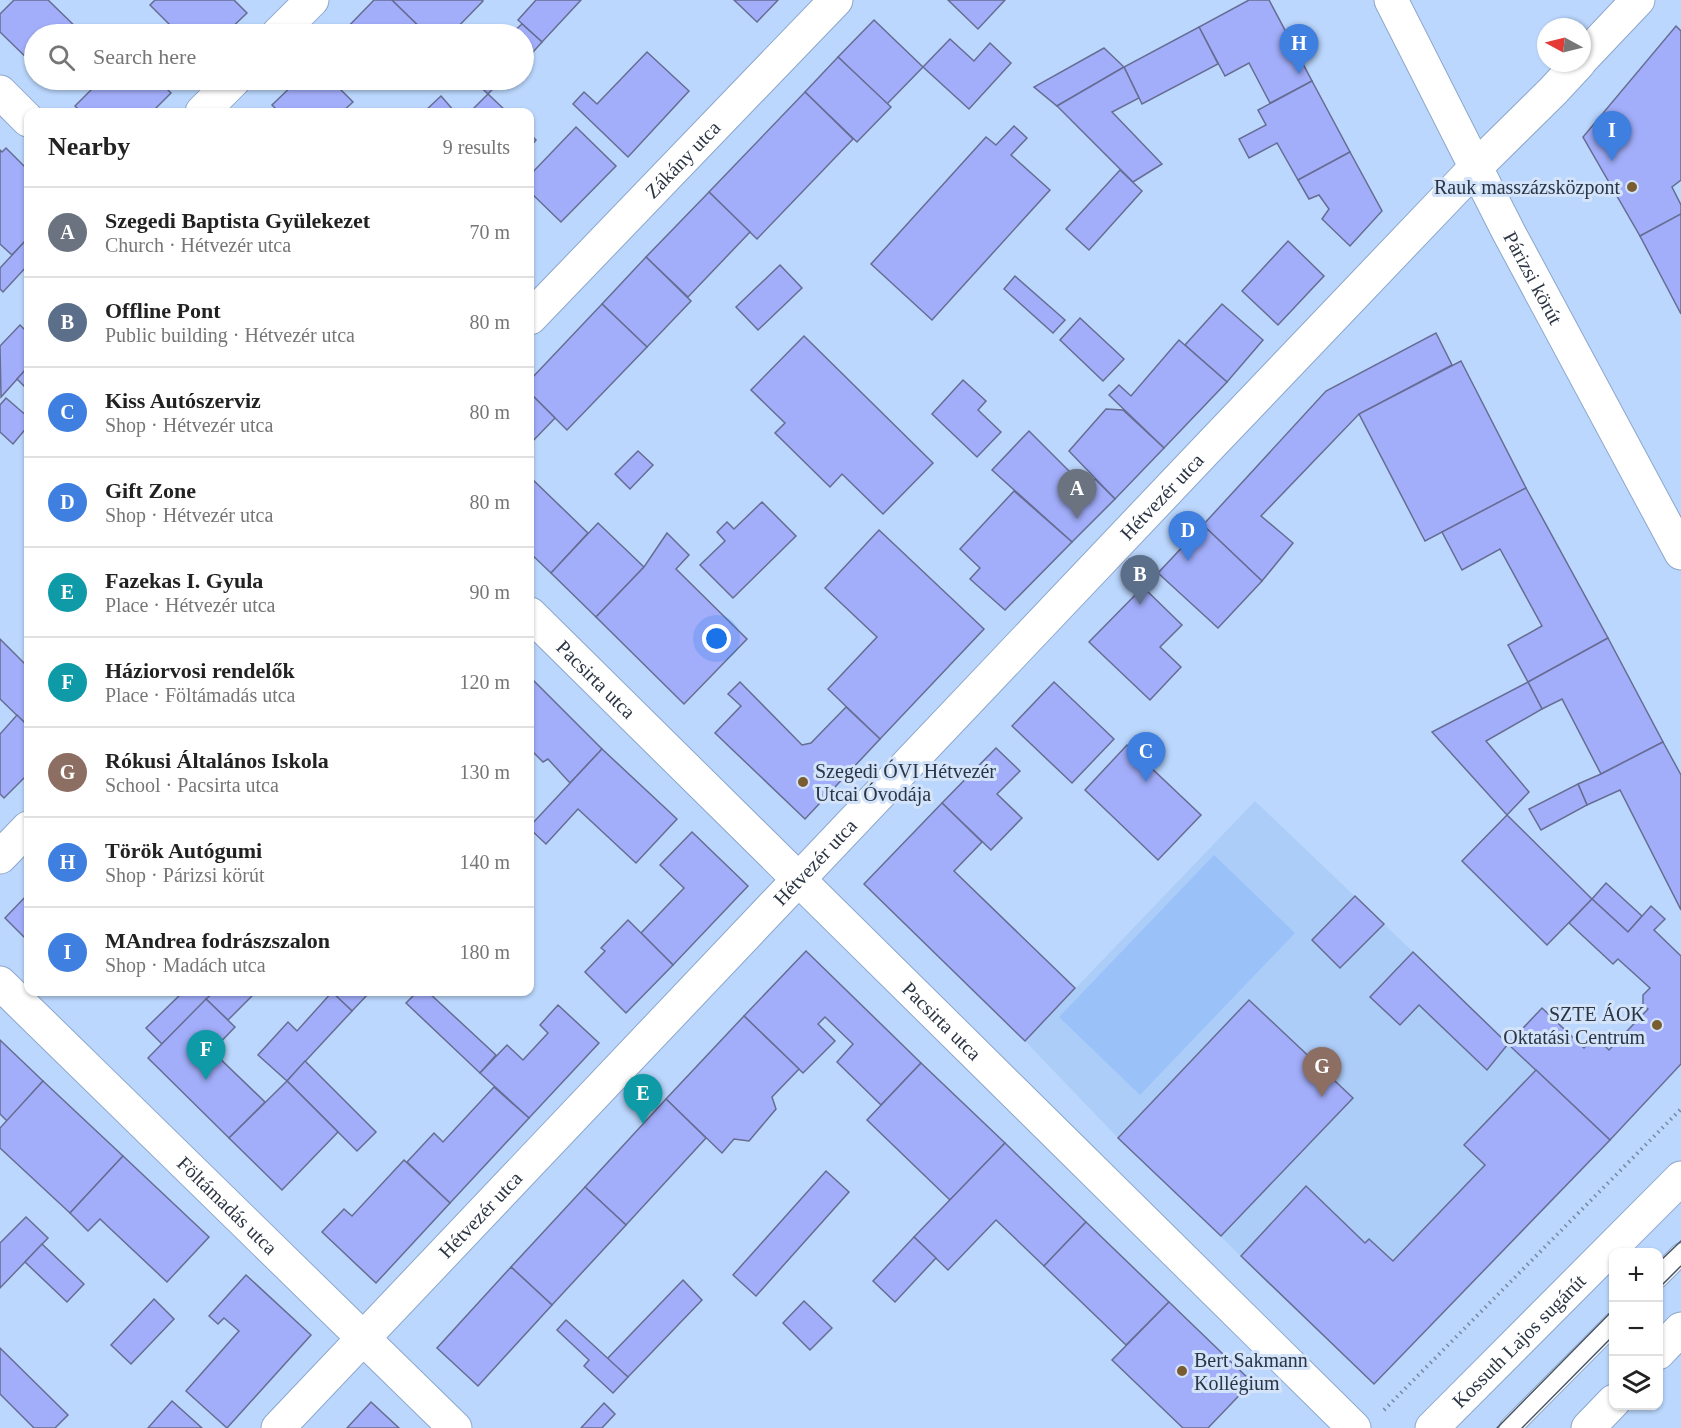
<!DOCTYPE html>
<meta charset="utf-8">
<style>
:root{--surface:#fff;--page:#f6f6f6;--text:#222;--muted:#767676;--line:#e0e0e0;--accent:#2563eb}
body{margin:0;font-family:"Times New Roman",serif;background:var(--page);color:var(--text)}
.controls{position:absolute;right:18px;bottom:18px;display:grid;overflow:hidden;border-radius:12px;box-shadow:0 2px 4px #0004}
.controls button{width:54px;height:54px;display:grid;place-items:center;padding:0;border:0;border-bottom:2px solid var(--line);background:var(--surface);color:var(--text);font:30px sans-serif}
.compass{position:absolute;left:1537px;top:18px;width:54px;height:54px;border-radius:50%;background:var(--surface);box-shadow:0 2px 4px #0004;rotate:277deg}
.you{position:absolute;left:717px;top:639px;width:21px;height:21px;margin:-15px;border:4px solid #fff;border-radius:50%;background:#1a73e8;box-shadow:0 0 0 9px #1a73e833}
.badge{display:grid;place-items:center;width:39px;height:39px;border-radius:50%;background:var(--accent);color:#fff;font-size:20px;font-weight:700}
.pin{position:absolute;translate:-50% -50px;filter:drop-shadow(0 2px 3px #0008)}
.pin::after{content:'';position:absolute;top:32px;width:21px;height:18px;background:inherit;clip-path:polygon(0 0,100% 0,50% 100%)}
.list{margin:0;padding:0;list-style:none}
h2{display:flex;justify-content:space-between;align-items:center;height:78px;margin:0;padding:0 24px;font-size:26px}
h2 small{font-size:20px;font-weight:400;color:var(--muted)}
.list li{display:grid;grid-template-columns:39px 1fr auto;gap:18px;align-items:center;box-sizing:border-box;height:90px;padding:0 24px;border-top:2px solid var(--line)}
.list b{display:block;font-size:22px;white-space:nowrap}
.list p{margin:0;font-size:20px;white-space:nowrap;color:var(--muted)}
.list em{font-size:20px;font-style:normal;color:var(--muted)}
.icon{flex:none;width:33px;height:33px;fill:none;stroke:currentColor;stroke-width:2;stroke-linecap:round;stroke-linejoin:round}
.map{position:relative;flex:none;width:1681px;height:1428px;overflow:hidden}
.search{position:absolute;background:var(--surface);box-shadow:0 2px 4px #0004;left:24px;top:24px;width:510px;height:66px;display:flex;align-items:center;gap:15px;box-sizing:border-box;padding:0 21px;border-radius:33px;color:var(--muted);font-size:22px}
.panel{position:absolute;background:var(--surface);box-shadow:0 2px 4px #0004;left:24px;top:108px;width:510px;height:888px;border-radius:12px}
.map>svg:first-child{display:block}
.built{fill:#adcdf9}
.green{fill:#9ac2f9}
.building{fill:#a2aefa;stroke:#666d93;stroke-width:1.5}
.lines{fill:none;stroke-linecap:round;stroke-linejoin:round}
.lane-casing{stroke:#8da7cb;stroke-width:23}
.street-casing{stroke:#8da7cb;stroke-width:35}
.primary-casing{stroke:#8da7cb;stroke-width:35}
.path{stroke:#7689a4;stroke-width:4;stroke-dasharray:1.5 4.5;stroke-linecap:butt}
.lane{stroke:#fff;stroke-width:21}
.street{stroke:#fff;stroke-width:33}
.primary{stroke:#fff;stroke-width:33}
.tram{stroke:#465467;stroke-width:1.5}
.poi-dot{fill:#795c30;stroke:#d2e3fa;stroke-width:2}
.labels{text-anchor:middle;stroke-width:6;stroke-linejoin:round;paint-order:stroke}
.street-label{font-size:20px;fill:#2b3544;stroke:#d2e3fa}
.poi-label{font-size:20px;fill:#2b3544;stroke:#d2e3fa;text-anchor:end}
</style>
<div class="map">
<svg width="1681" height="1428" viewBox="0 0 1681 1428">
<rect width="100%" height="100%" fill="#bbd7fd"/>
<polygon class="built" points="1255,801 1610,1140 1374,1384 1118,1138 1025,1041"/>
<polygon class="green" points="1214,855 1295,933 1140,1095 1059,1017"/>
<g class="building">
<polygon points="14,0 48,0 83,34 34,34 34,65 0,32 0,14"/>
<polygon points="155,0 234,0 247,13 225,34 179,34 150,5"/>
<polygon points="374,0 392,0 427,34 341,34"/>
<polygon points="392,0 482,0 483,1 451,34 427,34"/>
<polygon points="536,0 581,0 542,42 518,20"/>
<polygon points="734,0 778,0 757,22"/>
<polygon points="948,0 1005,0 978,29"/>
<polygon points="1249,0 1269,0 1312,81 1270,103 1249,63 1225,76 1199,27"/>
<polygon points="874,20 923,67 887,104 838,57"/>
<polygon points="522,24 542,42 524,62 524,34 511,34"/>
<polygon points="1676,26 1681,31 1681,180 1672,187 1681,205 1681,214 1640,236 1583,137"/>
<polygon points="1199,27 1218,64 1142,104 1124,67"/>
<polygon points="950,39 974,61 990,43 1011,63 969,109 923,67"/>
<polygon points="1104,48 1124,67 1057,106 1034,87"/>
<polygon points="647,52 689,91 628,157 573,104 584,92 597,104"/>
<polygon points="838,57 891,107 857,142 805,92"/>
<polygon points="1124,67 1139,98 1112,112 1162,164 1133,182 1057,106"/>
<polygon points="50,80 63,80 56,86"/>
<polygon points="101,80 158,80 171,93 152,112 81,112 75,106"/>
<polygon points="298,80 331,80 353,102 342,112 279,112 272,105"/>
<polygon points="473,80 501,80 488,94"/>
<polygon points="1312,81 1350,152 1298,180 1277,143 1249,158 1239,139 1266,125 1258,110"/>
<polygon points="805,92 853,139 757,239 709,192"/>
<polygon points="488,94 507,112 470,112"/>
<polygon points="441,96 455,112 424,112"/>
<polygon points="1014,126 1027,138 1011,155 1050,190 932,320 871,264 986,137 996,145"/>
<polygon points="576,127 616,166 561,222 530,192 530,175"/>
<polygon points="530,134 536,140 530,147"/>
<polygon points="6,148 28,170 28,238 12,255 0,244 0,150 2,152"/>
<polygon points="1350,152 1382,211 1350,246 1322,219 1329,209 1319,195 1309,199 1298,180"/>
<polygon points="1120,170 1142,191 1089,250 1066,229"/>
<polygon points="709,192 750,232 688,297 646,257"/>
<polygon points="1681,214 1681,314 1640,236"/>
<polygon points="28,238 28,265 3,292 0,289 0,268"/>
<polygon points="1288,241 1324,276 1278,325 1242,291"/>
<polygon points="646,257 691,301 647,347 602,304"/>
<polygon points="780,265 802,288 758,330 736,307"/>
<polygon points="1015,276 1065,320 1053,333 1004,289"/>
<polygon points="602,304 647,347 567,430 530,393 530,380"/>
<polygon points="1222,304 1263,340 1227,382 1185,345"/>
<polygon points="1080,318 1124,359 1103,381 1060,340"/>
<polygon points="20,325 28,333 28,367 1,397 0,346"/>
<polygon points="1436,333 1452,365 1359,414 1261,516 1293,543 1262,581 1203,525 1326,391"/>
<polygon points="804,336 933,463 883,514 842,474 830,487 775,433 785,423 751,390"/>
<polygon points="1179,340 1227,382 1164,448 1109,395 1119,385 1131,396"/>
<polygon points="1461,361 1526,488 1425,541 1359,414"/>
<polygon points="28,367 28,390 17,379"/>
<polygon points="963,380 986,401 978,410 1001,432 977,457 932,414"/>
<polygon points="530,393 555,418 530,444"/>
<polygon points="6,398 28,417 28,426 13,444 0,432 0,405"/>
<polygon points="1106,409 1123,410 1164,448 1115,499 1069,451"/>
<polygon points="1029,431 1086,488 1095,479 1115,499 1072,542 992,470"/>
<polygon points="638,451 653,465 630,489 615,474"/>
<polygon points="530,477 588,533 551,573 530,553"/>
<polygon points="1526,488 1608,638 1528,682 1508,645 1542,626 1500,549 1462,570 1442,532"/>
<polygon points="1014,491 1072,542 1005,610 970,579 980,568 960,549"/>
<polygon points="762,502 796,536 733,598 700,565 725,541 717,532 727,522 734,529"/>
<polygon points="598,523 644,567 596,617 551,573"/>
<polygon points="1203,525 1262,581 1218,628 1158,573"/>
<polygon points="879,530 984,629 880,739 828,689 877,637 825,588"/>
<polygon points="667,533 689,555 676,569 747,639 684,704 596,617 644,567"/>
<polygon points="1143,587 1182,625 1160,647 1181,667 1150,700 1089,642"/>
<polygon points="1608,638 1663,742 1601,774 1562,699 1542,709 1528,682"/>
<polygon points="0,639 28,667 28,726 0,699"/>
<polygon points="530,677 602,749 570,783 548,759 543,762 530,749"/>
<polygon points="740,682 802,745 811,743 846,707 880,739 805,819 715,733 741,706 728,694"/>
<polygon points="1054,682 1114,739 1072,783 1012,726"/>
<polygon points="1528,682 1542,709 1486,741 1529,792 1507,815 1432,732"/>
<polygon points="17,715 28,726 28,774 4,798 0,794 0,734"/>
<polygon points="1663,742 1681,775 1681,910 1620,790 1587,805 1578,784 1601,774"/>
<polygon points="1127,745 1201,815 1158,860 1085,790"/>
<polygon points="996,748 1020,771 997,794 1022,818 991,850 942,803"/>
<polygon points="602,749 677,819 636,863 578,809 546,844 530,829 530,826"/>
<polygon points="1578,784 1587,805 1541,830 1529,809"/>
<polygon points="942,803 982,842 954,871 1075,988 1025,1041 864,884"/>
<polygon points="1507,815 1592,899 1547,945 1462,861"/>
<polygon points="692,832 748,886 673,965 641,933 684,888 660,865"/>
<polygon points="1606,883 1642,916 1628,932 1592,899"/>
<polygon points="28,894 28,941 5,918"/>
<polygon points="1355,896 1384,924 1340,968 1312,940"/>
<polygon points="1592,899 1628,932 1651,906 1665,919 1654,930 1681,956 1681,1064 1610,1140 1508,1044 1542,1008 1584,1048 1591,1041 1601,1042 1609,1050 1648,1009 1643,1005 1643,995 1650,988 1618,959 1613,964 1569,923"/>
<polygon points="628,920 673,965 626,1013 585,972 605,951 601,948"/>
<polygon points="806,951 921,1063 881,1105 837,1062 853,1044 825,1017 818,1024 835,1041 803,1073 744,1016"/>
<polygon points="1413,952 1508,1044 1487,1070 1419,1005 1400,1025 1370,997"/>
<polygon points="183,992 214,992 162,1044 146,1028"/>
<polygon points="214,992 256,992 228,1020 206,999"/>
<polygon points="332,992 370,992 352,1011"/>
<polygon points="332,992 352,1011 287,1081 258,1055 288,1022 297,1031"/>
<polygon points="417,992 428,992 496,1055 480,1073 406,1003"/>
<polygon points="206,999 235,1027 212,1051 265,1102 229,1138 148,1058"/>
<polygon points="1249,1000 1353,1098 1221,1236 1118,1138"/>
<polygon points="558,1005 599,1043 529,1118 480,1073 507,1045 523,1060 548,1033 540,1025"/>
<polygon points="744,1016 799,1069 772,1097 776,1109 749,1141 734,1139 722,1153 666,1099"/>
<polygon points="0,1040 43,1081 7,1121 0,1114"/>
<polygon points="305,1061 376,1132 357,1151 287,1081"/>
<polygon points="921,1063 1005,1143 950,1200 867,1120"/>
<polygon points="1536,1070 1610,1140 1374,1384 1241,1256 1306,1186 1365,1243 1369,1239 1393,1261 1485,1165 1464,1145"/>
<polygon points="43,1081 123,1156 70,1213 0,1148 0,1128"/>
<polygon points="287,1081 338,1132 282,1190 229,1138"/>
<polygon points="494,1087 529,1118 450,1203 407,1162 434,1133 443,1142"/>
<polygon points="666,1099 706,1138 626,1225 585,1187"/>
<polygon points="1005,1143 1086,1222 1044,1266 996,1220 948,1270 914,1237"/>
<polygon points="123,1156 209,1237 167,1282 100,1219 88,1231 70,1213"/>
<polygon points="404,1160 450,1203 376,1283 322,1232 344,1209 352,1216"/>
<polygon points="826,1171 849,1192 756,1296 733,1275"/>
<polygon points="585,1187 626,1225 552,1305 511,1267"/>
<polygon points="26,1217 48,1238 0,1288 0,1243"/>
<polygon points="1086,1222 1169,1302 1126,1345 1044,1266"/>
<polygon points="914,1237 936,1258 895,1302 873,1281"/>
<polygon points="42,1244 84,1284 67,1302 25,1262"/>
<polygon points="511,1267 552,1305 478,1386 437,1348"/>
<polygon points="246,1275 311,1335 227,1428 186,1391 239,1331 224,1318 218,1324 209,1316"/>
<polygon points="683,1280 702,1300 628,1377 607,1359"/>
<polygon points="154,1299 174,1319 131,1364 111,1345"/>
<polygon points="804,1301 832,1328 810,1350 783,1323"/>
<polygon points="1169,1302 1252,1382 1208,1428 1183,1428 1112,1360"/>
<polygon points="566,1320 628,1377 613,1393 584,1366 589,1360 557,1330"/>
<polygon points="0,1348 68,1415 55,1428 34,1428 0,1394"/>
<polygon points="172,1401 202,1428 148,1428"/>
<polygon points="371,1402 399,1428 347,1428"/>
<polygon points="604,1403 615,1414 602,1428 581,1428"/>
</g>
<g class="lines">
<defs>
<g id="lane">
<polyline points="1658,1277 1681,1254"/>
<polyline points="1510,1428 1614,1323"/>
</g>
<g id="street">
<polyline points="278,34 312,0"/>
<polyline points="1582,59 1638,0"/>
<polyline points="0,92 28,120"/>
<polyline points="202,112 234,80"/>
<path id="s1" d="M530,318L836,0"/>
<path id="s2" d="M530,614L1354,1428"/>
<polyline points="0,857 28,828"/>
<path id="s3" d="M0,983L455,1428"/>
<path id="s4" d="M278,1428L1205,451L1476,167L1553,91L1579,63"/>
</g>
<g id="primary">
<path id="s5" d="M1391,0L1508,231L1681,553"/>
<polyline points="1658,1353 1681,1329"/>
<path id="s6" d="M1432,1428L1681,1178"/>
<polyline points="1588,1428 1614,1401"/>
</g>
</defs>
<use href="#lane" class="lane-casing"/>
<use href="#street" class="street-casing"/>
<use href="#primary" class="primary-casing"/>
<polyline class="path" points="1384,1410 1681,1109"/>
<use href="#lane" class="lane"/>
<use href="#street" class="street"/>
<use href="#primary" class="primary"/>
<g class="tram">
<polyline points="1658,1263 1681,1241"/>
<polyline points="1658,1289 1681,1266"/>
<polyline points="1497,1428 1614,1309"/>
<polyline points="1522,1428 1614,1335"/>
</g>
</g>
<g class="poi-dot">
<circle cx="1632" cy="187" r="6"/>
<circle cx="803" cy="782" r="6"/>
<circle cx="1657" cy="1025" r="6"/>
<circle cx="1182" cy="1371" r="6"/>
</g>
<g class="labels">
<g class="street-label">
<text dy="7" stroke="none"><textPath href="#s1" startOffset="220">Zákány utca</textPath></text>
<text dy="7" stroke="none"><textPath href="#s5" startOffset="312">Párizsi körút</textPath></text>
<text dy="7" stroke="none"><textPath href="#s4" startOffset="1284">Hétvezér utca</textPath></text>
<text dy="7" stroke="none"><textPath href="#s2" startOffset="93">Pacsirta utca</textPath></text>
<text dy="7" stroke="none"><textPath href="#s4" startOffset="780">Hétvezér utca</textPath></text>
<text dy="7" stroke="none"><textPath href="#s2" startOffset="579">Pacsirta utca</textPath></text>
<text dy="7" stroke="none"><textPath href="#s3" startOffset="318">Föltámadás utca</textPath></text>
<text dy="7" stroke="none"><textPath href="#s4" startOffset="294">Hétvezér utca</textPath></text>
<text dy="7" stroke="none"><textPath href="#s6" startOffset="123">Kossuth Lajos sugárút</textPath></text>
</g>
<g class="poi-label">
<text x="1620" y="194">Rauk masszázsközpont</text>
<text x="815" y="778" text-anchor="start">Szegedi ÓVI Hétvezér<tspan x="815" dy="23">Utcai Óvodája</tspan></text>
<text x="1645" y="1021">SZTE ÁOK<tspan x="1645" dy="23">Oktatási Centrum</tspan></text>
<text x="1194" y="1367" text-anchor="start">Bert Sakmann<tspan x="1194" dy="23">Kollégium</tspan></text>
</g>
</g>
</svg>
<div class="controls">
<button>+</button>
<button>−</button>
<button><svg class="icon" aria-label="layers" viewBox="0 0 24 24"><path d="M12 4l9 5-9 5-9-5zM3 14l9 5 9-5"/></svg></button>
</div>
<svg class="compass" viewBox="-18 -18 36 36"><path d="M0-13l5 13h-10z" fill="#e53935"/><path d="M0 13l5-13h-10z" fill="#767676"/></svg>
<div class="you"></div>
<div class="pin badge" style="left:1077px;top:519px;background:#6b7280">A</div>
<div class="pin badge" style="left:1140px;top:605px;background:#5c6f8a">B</div>
<div class="pin badge" style="left:1146px;top:782px;background:#3f7fe0">C</div>
<div class="pin badge" style="left:1188px;top:561px;background:#3f7fe0">D</div>
<div class="pin badge" style="left:643px;top:1124px;background:#0f9aa8">E</div>
<div class="pin badge" style="left:206px;top:1080px;background:#0f9aa8">F</div>
<div class="pin badge" style="left:1322px;top:1097px;background:#8d6e63">G</div>
<div class="pin badge" style="left:1299px;top:74px;background:#3f7fe0">H</div>
<div class="pin badge" style="left:1612px;top:161px;background:#3f7fe0">I</div>
<div class="search"><svg class="icon" aria-label="search" viewBox="0 0 24 24"><circle cx="10" cy="10" r="6"/><path d="M15 15l6 6"/></svg>Search here</div>
<section class="panel">
<h2>Nearby<small>9 results</small></h2>
<ul class="list">
<li><span class="badge" style="background:#6b7280">A</span><div><b>Szegedi Baptista Gyülekezet</b><p>Church · Hétvezér utca</p></div><em>70 m</em></li>
<li><span class="badge" style="background:#5c6f8a">B</span><div><b>Offline Pont</b><p>Public building · Hétvezér utca</p></div><em>80 m</em></li>
<li><span class="badge" style="background:#3f7fe0">C</span><div><b>Kiss Autószerviz</b><p>Shop · Hétvezér utca</p></div><em>80 m</em></li>
<li><span class="badge" style="background:#3f7fe0">D</span><div><b>Gift Zone</b><p>Shop · Hétvezér utca</p></div><em>80 m</em></li>
<li><span class="badge" style="background:#0f9aa8">E</span><div><b>Fazekas I. Gyula</b><p>Place · Hétvezér utca</p></div><em>90 m</em></li>
<li><span class="badge" style="background:#0f9aa8">F</span><div><b>Háziorvosi rendelők</b><p>Place · Föltámadás utca</p></div><em>120 m</em></li>
<li><span class="badge" style="background:#8d6e63">G</span><div><b>Rókusi Általános Iskola</b><p>School · Pacsirta utca</p></div><em>130 m</em></li>
<li><span class="badge" style="background:#3f7fe0">H</span><div><b>Török Autógumi</b><p>Shop · Párizsi körút</p></div><em>140 m</em></li>
<li><span class="badge" style="background:#3f7fe0">I</span><div><b>MAndrea fodrászszalon</b><p>Shop · Madách utca</p></div><em>180 m</em></li>
</ul>
</section>
</div>
